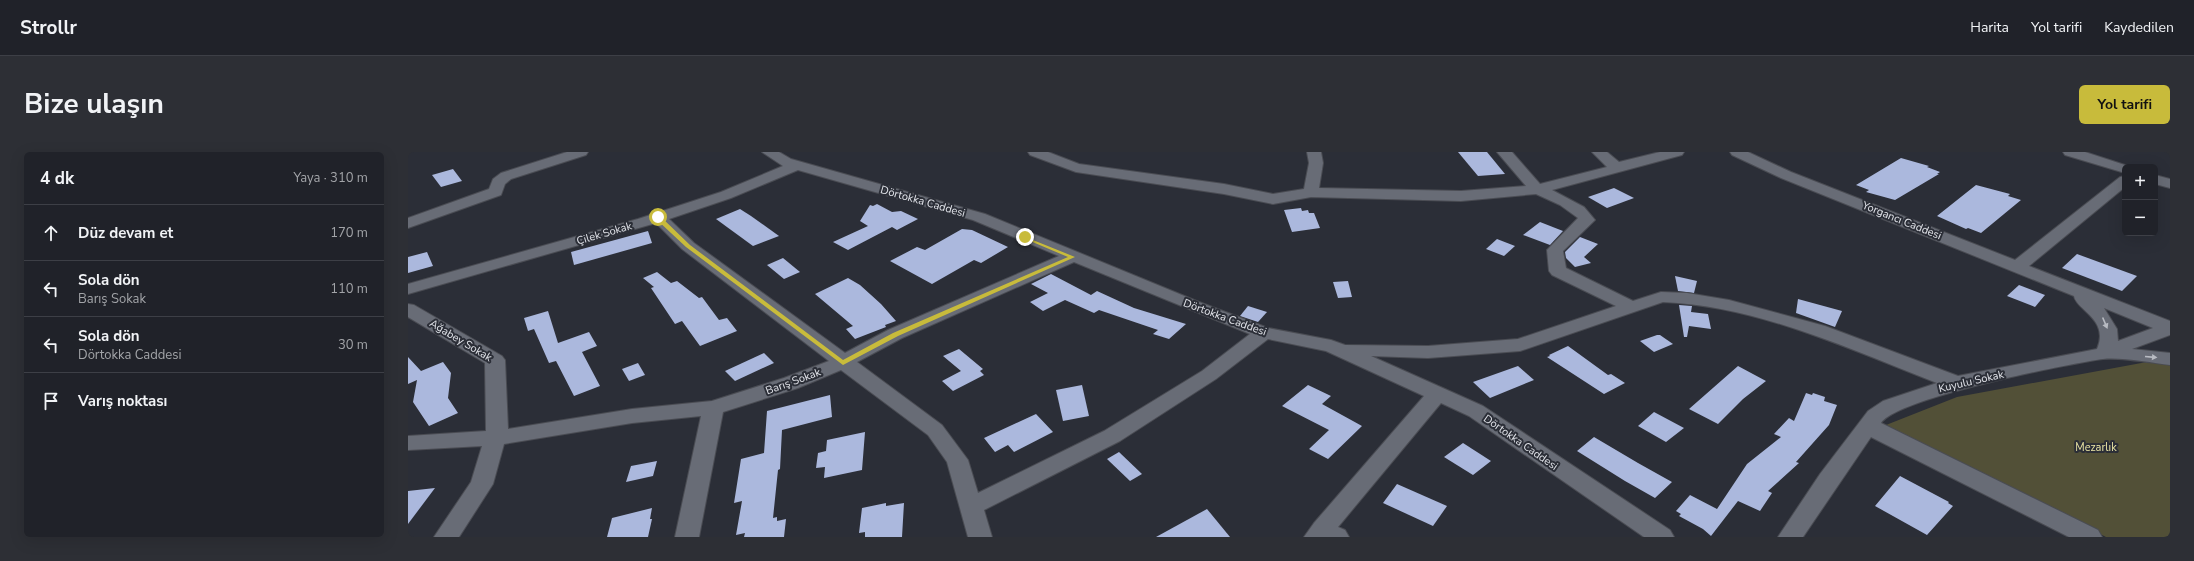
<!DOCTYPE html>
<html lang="tr">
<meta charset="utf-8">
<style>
:root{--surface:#202229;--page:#2d2f35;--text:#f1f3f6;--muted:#a2a4a8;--line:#3d3f46;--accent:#c8bb3b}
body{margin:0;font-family:"Nunito Sans",sans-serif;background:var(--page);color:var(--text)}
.controls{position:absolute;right:12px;top:12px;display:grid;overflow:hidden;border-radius:6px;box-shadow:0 4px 16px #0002}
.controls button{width:36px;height:36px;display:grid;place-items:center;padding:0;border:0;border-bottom:1px solid var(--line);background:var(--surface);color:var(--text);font:20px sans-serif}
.stop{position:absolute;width:12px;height:12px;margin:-9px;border:3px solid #c8bb3b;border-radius:50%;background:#fff}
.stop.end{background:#c8bb3b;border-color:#fff;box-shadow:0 1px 4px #0008}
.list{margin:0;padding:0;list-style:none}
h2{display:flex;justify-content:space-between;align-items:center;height:52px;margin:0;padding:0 16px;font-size:17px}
h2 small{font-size:13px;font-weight:400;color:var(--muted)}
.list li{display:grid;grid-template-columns:26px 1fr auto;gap:12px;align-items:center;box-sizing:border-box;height:56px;padding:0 16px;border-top:1px solid var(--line)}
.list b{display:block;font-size:15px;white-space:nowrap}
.list p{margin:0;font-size:13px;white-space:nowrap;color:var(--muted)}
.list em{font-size:13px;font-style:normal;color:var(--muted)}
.icon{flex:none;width:22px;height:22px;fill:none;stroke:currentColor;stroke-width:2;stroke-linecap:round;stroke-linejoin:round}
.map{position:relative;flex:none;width:1762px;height:385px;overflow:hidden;border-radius:6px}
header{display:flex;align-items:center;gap:24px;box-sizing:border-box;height:56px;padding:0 20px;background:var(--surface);border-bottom:1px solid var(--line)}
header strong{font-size:19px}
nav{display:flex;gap:22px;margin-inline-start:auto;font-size:14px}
.intro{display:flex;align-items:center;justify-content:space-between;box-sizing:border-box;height:96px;padding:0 24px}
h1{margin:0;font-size:28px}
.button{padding:10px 18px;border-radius:6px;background:var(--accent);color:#111;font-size:14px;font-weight:700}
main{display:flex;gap:24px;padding:0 24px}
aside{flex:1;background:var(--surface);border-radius:6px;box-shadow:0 4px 16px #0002}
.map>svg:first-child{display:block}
.green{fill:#525037}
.building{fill:#abb8dd}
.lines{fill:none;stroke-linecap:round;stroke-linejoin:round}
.minor-casing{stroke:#4a4c53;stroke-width:2}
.minor{fill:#686c76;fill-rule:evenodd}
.oneway{fill:#b8bbc2}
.route{fill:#c8bb3b}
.labels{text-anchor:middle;stroke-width:4;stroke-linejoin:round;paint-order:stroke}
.street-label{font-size:11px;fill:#e3e5eb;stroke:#2b2e37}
.park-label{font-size:11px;fill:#ece6a4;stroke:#2b2e37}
</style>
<header>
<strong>Strollr</strong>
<nav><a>Harita</a><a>Yol tarifi</a><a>Kaydedilen</a></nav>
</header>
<div class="intro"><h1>Bize ulaşın</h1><a class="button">Yol tarifi</a></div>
<main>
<aside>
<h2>4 dk<small>Yaya · 310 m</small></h2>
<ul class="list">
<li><svg class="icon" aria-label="ahead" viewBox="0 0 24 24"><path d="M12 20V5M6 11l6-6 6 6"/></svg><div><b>Düz devam et</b></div><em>170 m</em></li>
<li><svg class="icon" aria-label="left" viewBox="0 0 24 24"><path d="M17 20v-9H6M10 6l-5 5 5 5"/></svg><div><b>Sola dön</b><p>Barış Sokak</p></div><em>110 m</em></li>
<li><svg class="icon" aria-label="left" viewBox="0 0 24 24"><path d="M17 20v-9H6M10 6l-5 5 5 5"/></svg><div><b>Sola dön</b><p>Dörtokka Caddesi</p></div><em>30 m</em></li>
<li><svg class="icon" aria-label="arrive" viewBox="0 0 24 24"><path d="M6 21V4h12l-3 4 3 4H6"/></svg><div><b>Varış noktası</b></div></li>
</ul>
</aside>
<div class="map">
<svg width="1762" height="385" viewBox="0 0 1762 385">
<rect width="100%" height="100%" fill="#2b2e37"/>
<polygon class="green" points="1755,207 1762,212 1762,385 1698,385 1603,335 1531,304 1478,273 1549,245"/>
<g class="building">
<polygon points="1050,0 1079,0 1097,22 1070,24"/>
<polygon points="1493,6 1521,14 1519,15 1532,20 1529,22 1531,22 1487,48 1458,40 1461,38 1448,33"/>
<polygon points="45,17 54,29 33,35 24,23"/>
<polygon points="1568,33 1602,42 1600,44 1613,48 1573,81 1560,76 1558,77 1529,64"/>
<polygon points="1206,36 1226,46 1199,56 1180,45"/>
<polygon points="469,52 484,60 493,59 510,67 489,78 484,75 440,98 425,90 460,74 452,69 462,53 465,54"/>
<polygon points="893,56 894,59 900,58 901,61 906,61 912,76 884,80 876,58"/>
<polygon points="332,57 343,64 371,84 345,94 308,67"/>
<polygon points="1132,70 1155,79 1142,93 1115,83"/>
<polygon points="554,77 564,78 600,95 573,111 566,108 524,132 482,109 509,95 517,98"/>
<polygon points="240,79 244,91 166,113 163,100"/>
<polygon points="1172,85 1190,92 1176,105 1183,111 1167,115 1158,106 1157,100"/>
<polygon points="1089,87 1107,94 1096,104 1078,97"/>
<polygon points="19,100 25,114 0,121 0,105"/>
<polygon points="1669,102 1729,124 1714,139 1654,116"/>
<polygon points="375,106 392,120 376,127 359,113"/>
<polygon points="249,120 263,131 269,129 291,146 294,145 311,168 319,166 329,179 292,194 274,169 267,172 243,136 246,135 235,126"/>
<polygon points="643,122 683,143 689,139 726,156 778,172 761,187 745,182 750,178 691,158 686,161 657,148 635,159 622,150 640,141 623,132"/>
<polygon points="1267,124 1289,129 1286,141 1270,139"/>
<polygon points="440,126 452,133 473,152 488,169 477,173 478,175 447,187 438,177 445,174 407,142"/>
<polygon points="940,129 944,145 930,146 925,130"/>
<polygon points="1611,133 1637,143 1627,155 1599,144"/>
<polygon points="1390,147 1434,159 1427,175 1388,161"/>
<polygon points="1271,153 1284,154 1283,160 1300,162 1303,177 1281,174 1279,185 1276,185"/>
<polygon points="840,154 859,160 850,170 832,164"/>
<polygon points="140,159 150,191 181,180 189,194 174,200 192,234 166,244 148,209 141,211 126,177 120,179 116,166"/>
<polygon points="1249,183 1252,183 1265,192 1246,200 1232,189"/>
<polygon points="1160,194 1200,223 1203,222 1217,231 1196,242 1139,205 1142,204 1141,203"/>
<polygon points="551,197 575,217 572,219 576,223 545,239 534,229 553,219 535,204"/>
<polygon points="356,201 366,211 327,229 317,219"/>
<polygon points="0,205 13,219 35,210 43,221 40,246 50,261 21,274 5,250 9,228 0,232"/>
<polygon points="230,211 237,223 221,229 214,217"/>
<polygon points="1110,214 1126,228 1082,246 1065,230"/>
<polygon points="1330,214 1358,229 1335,247 1310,272 1281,257"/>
<polygon points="674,233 681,264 655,269 648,238"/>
<polygon points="900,233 923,244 914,252 954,274 920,307 901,297 921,278 874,254"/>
<polygon points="1398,241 1404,243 1405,241 1417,245 1416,249 1429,253 1421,273 1388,310 1391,311 1360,339 1364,341 1352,359 1330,349 1303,384 1295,377 1271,364 1273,362 1268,359 1282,343 1309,357 1339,312 1373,285 1366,282 1381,266 1386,269"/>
<polygon points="422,243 424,265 374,278 372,317 370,318 365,366 369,365 369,369 378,367 376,385 336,385 337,381 328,383 334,349 326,351 333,307 356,301 359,259"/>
<polygon points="1246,260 1276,276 1258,290 1230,274"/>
<polygon points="628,262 645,280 606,300 600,293 587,300 576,286"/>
<polygon points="457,280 454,318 416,326 417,315 408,316 410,301 418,299 419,288"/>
<polygon points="1186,285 1230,311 1264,330 1247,346 1217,329 1169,299"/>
<polygon points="1055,291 1083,309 1065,323 1036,305"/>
<polygon points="711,300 734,322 722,329 699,307"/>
<polygon points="249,309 245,324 218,330 223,314"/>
<polygon points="1492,324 1541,350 1540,351 1545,354 1519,383 1467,354"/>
<polygon points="989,332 1039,354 1025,374 975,351"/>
<polygon points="27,336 0,372 0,339"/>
<polygon points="478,351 478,354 496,351 494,385 457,385 457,380 451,381 454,356"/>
<polygon points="244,356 242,367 244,367 240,385 199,385 204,366"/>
<polygon points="799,357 822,385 748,385"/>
</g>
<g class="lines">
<defs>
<g id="minor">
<polygon points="159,0 180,0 178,3 103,27 97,32 93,43 0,76 0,66 81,37 85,27 93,21"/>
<path d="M354,0H371L383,7L577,62L791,150L860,176L923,188L937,193L1020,194L1110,187L1208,154L1144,123L1141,119L1139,98L1170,66L1152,53L1128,42L1053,49L903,45L865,52L816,42L668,20L622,3L620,0H640L671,12L816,32L865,42L896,37L901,11L899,0H913L915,11L911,36L1053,39L1118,34L1089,0H1104L1132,32L1199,15L1184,0H1199L1211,10L1252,0H1276L1274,3L1144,38L1176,55L1187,68L1155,99L1158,116L1225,149L1253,140L1279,141L1321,148L1417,174L1550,224L1689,197C1702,167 1668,158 1666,144L1373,26L1324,3L1322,0H1340L1383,20L1607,108L1712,25L1717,24V35L1621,114L1762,169V183L1724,197L1762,201V213C1744,211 1713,205 1695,207C1659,212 1490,246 1473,271L1690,378L1694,385H1661L1463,285L1395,385H1370L1412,322L1460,259L1475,249L1529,231C1441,197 1350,154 1255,150L1112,199L1020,206L963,204L1075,254L1262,378L1266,385H1236L1061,264L1033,251L930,375L937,378L941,385H896L906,371L1016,244L918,199L860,187L808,227L712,289L576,358L584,385H560L539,310L520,283L433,218L390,236L315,260L291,385H267L293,264L224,271L96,292L85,332L51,385H26L63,330L74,294L0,298V284L78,279L77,211L0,165V152L6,153L94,204L97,208L100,277L224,257L304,249L376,226L421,209L274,97L248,71L0,142V132L230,67L313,40L375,14ZM390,18L565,68L651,104L480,178L437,201L286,91L261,67L323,46ZM666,110L842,182L794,219L696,279L570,341L560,308L534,273L449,210L494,186ZM1696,156L1745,176L1710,189L1709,177Z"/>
<polygon points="1655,0 1677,0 1723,15 1717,15 1717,21 1657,3"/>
<polygon points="1747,23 1762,27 1762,36 1747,32"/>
</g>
</defs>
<use href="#minor" class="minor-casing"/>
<use href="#minor" class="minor"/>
</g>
<defs><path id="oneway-solid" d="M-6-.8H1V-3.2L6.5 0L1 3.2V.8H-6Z"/></defs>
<g class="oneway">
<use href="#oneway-solid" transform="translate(1697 171) rotate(67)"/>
<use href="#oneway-solid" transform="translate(1743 205) rotate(5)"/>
</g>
<polygon class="route" points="248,64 252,64 282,93 435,208 485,181 660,105 615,86 615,84 667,105 490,184 435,213 278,95 248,67"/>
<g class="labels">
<g class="street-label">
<text transform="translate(515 49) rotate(16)" y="4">Dörtokka Caddesi</text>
<text transform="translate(1494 68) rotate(22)" y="4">Yorgancı Caddesi</text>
<text transform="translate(196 81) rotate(-16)" y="4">Çilek Sokak</text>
<text transform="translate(817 165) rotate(20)" y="4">Dörtokka Caddesi</text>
<text transform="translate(53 188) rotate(31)" y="4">Ağabey Sokak</text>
<text transform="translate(385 229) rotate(-20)" y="4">Barış Sokak</text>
<text transform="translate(1563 229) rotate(-13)" y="4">Kuyulu Sokak</text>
<text transform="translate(1113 290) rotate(35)" y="4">Dörtokka Caddesi</text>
</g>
<g class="park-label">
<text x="1688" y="299">Mezarlık</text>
</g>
</g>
</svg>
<div class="controls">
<button>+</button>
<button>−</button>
</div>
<div class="stop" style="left:250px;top:65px"></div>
<div class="stop end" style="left:617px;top:85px"></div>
</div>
</main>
